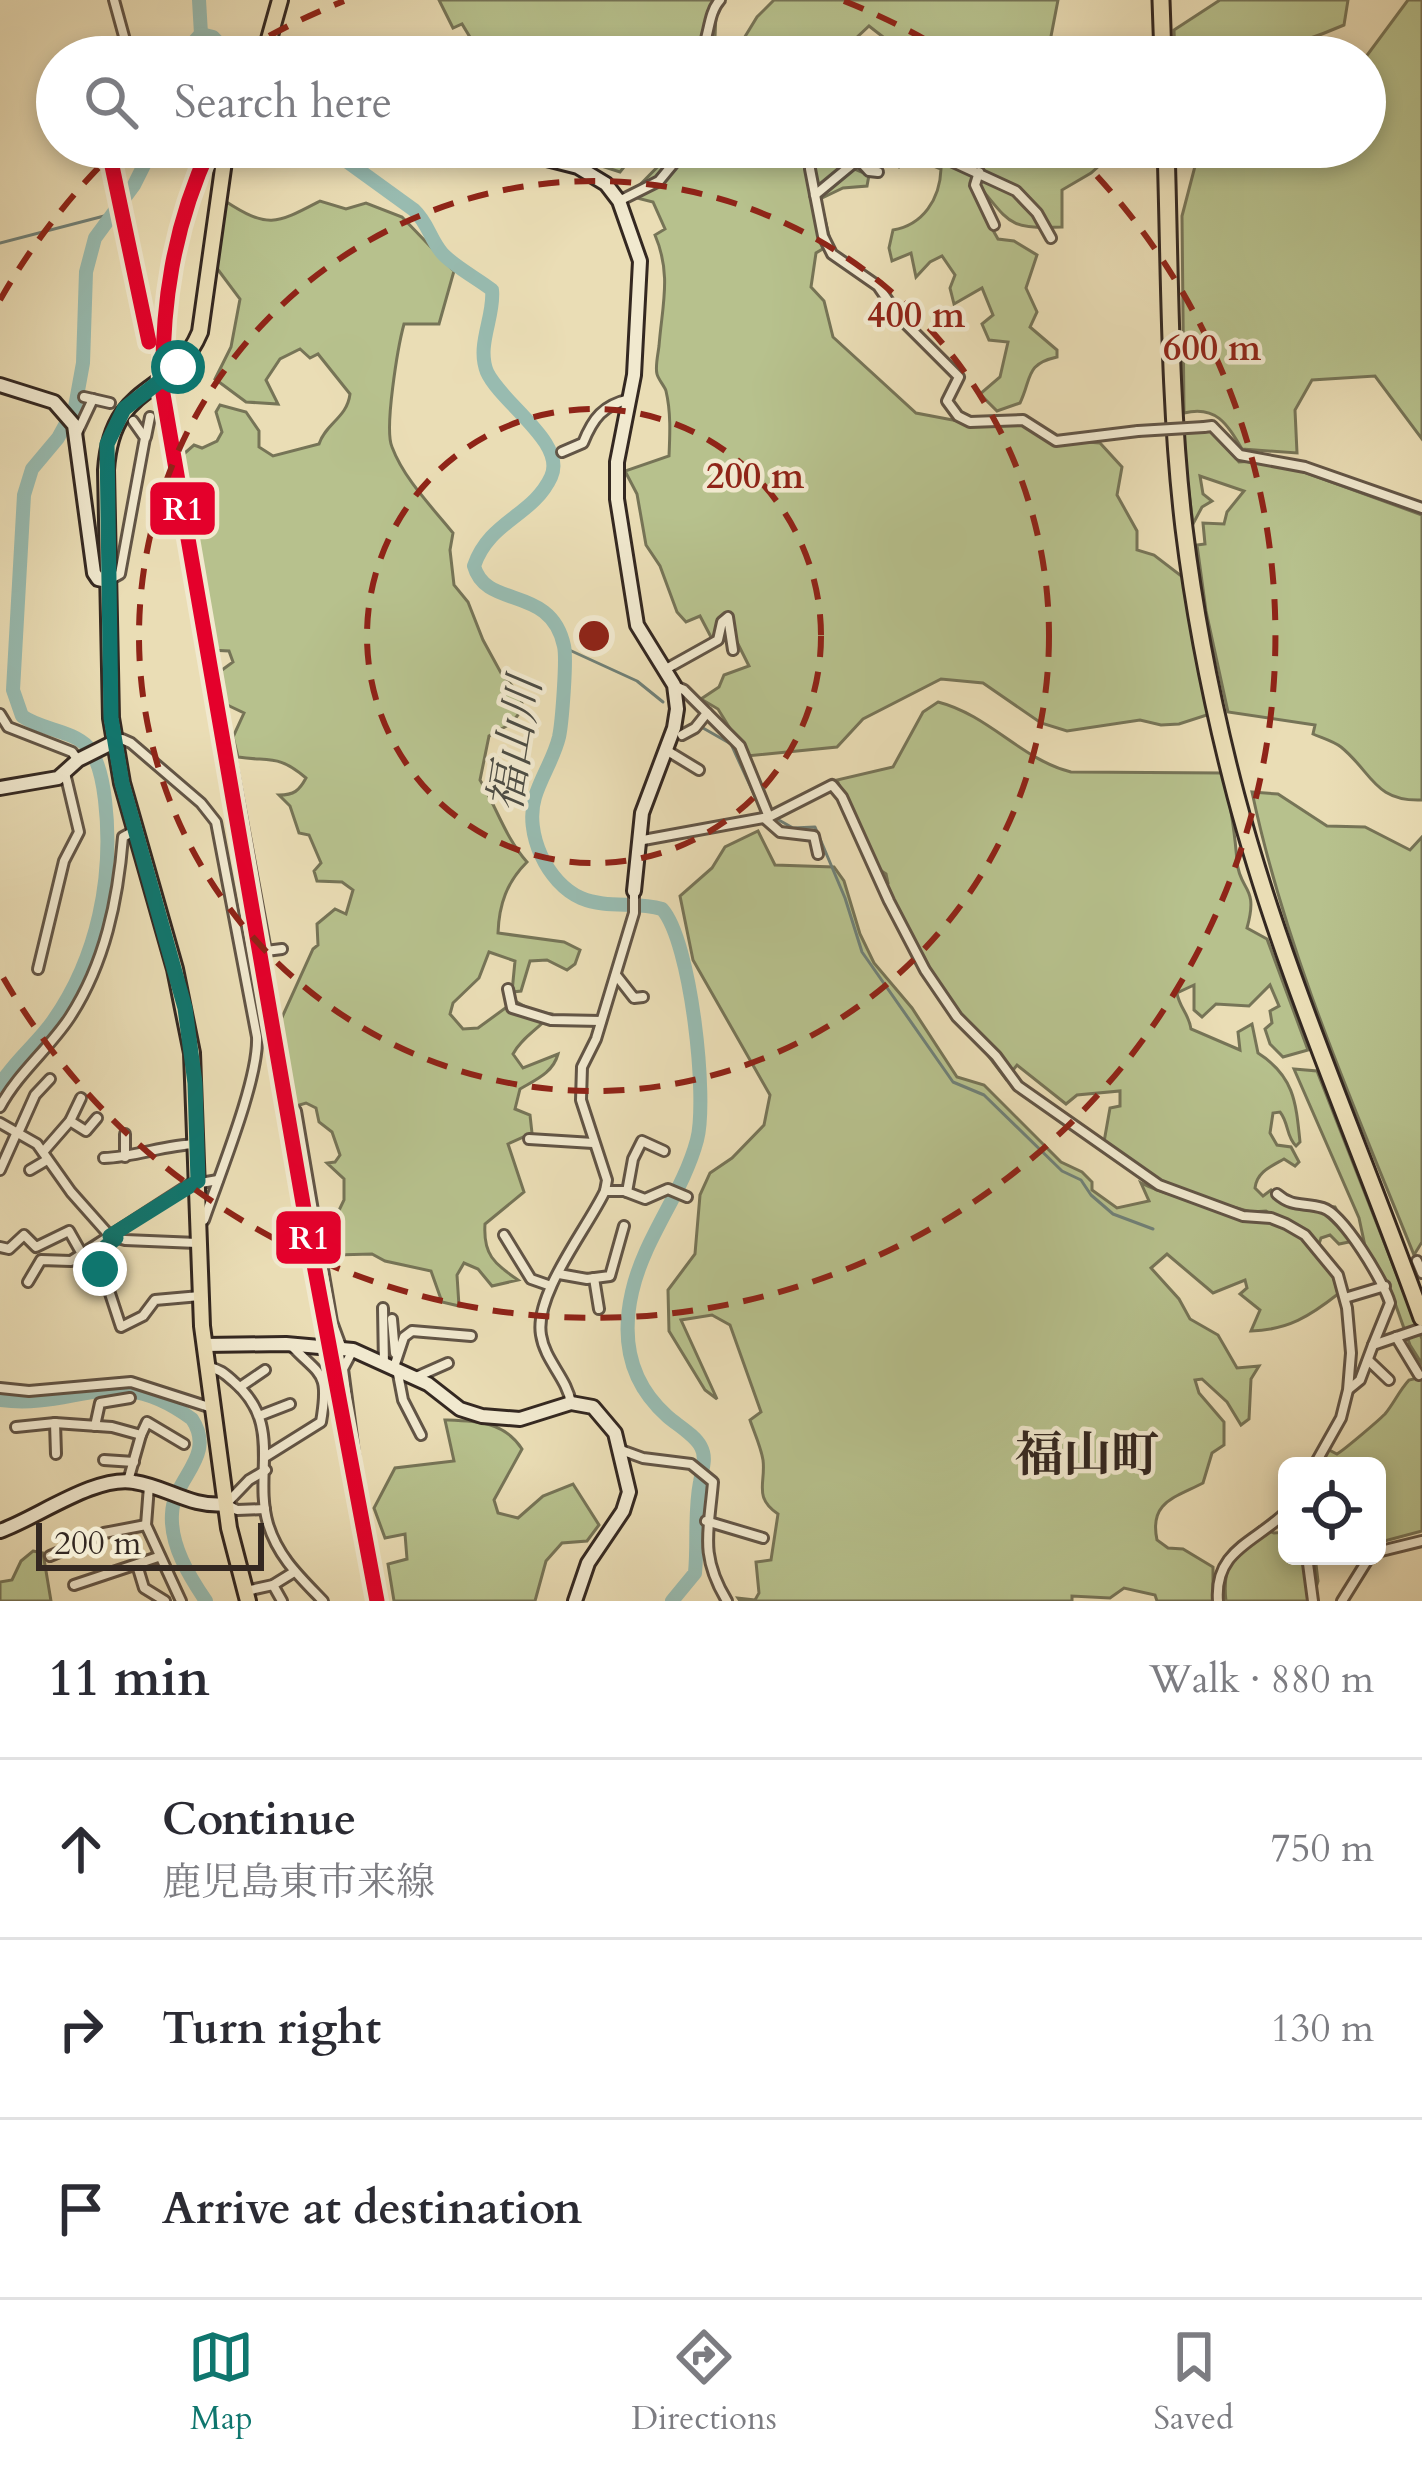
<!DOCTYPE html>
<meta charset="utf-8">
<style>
:root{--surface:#fff;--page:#f7f7f7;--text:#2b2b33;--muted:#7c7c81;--line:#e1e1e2;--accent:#0f766e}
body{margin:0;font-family:Cardo,"Noto Serif JP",serif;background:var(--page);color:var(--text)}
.controls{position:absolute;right:36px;bottom:36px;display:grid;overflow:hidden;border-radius:18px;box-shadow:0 6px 18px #0003}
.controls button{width:108px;height:108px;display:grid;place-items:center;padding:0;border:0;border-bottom:3px solid var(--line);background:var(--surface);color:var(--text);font:60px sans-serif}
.scale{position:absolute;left:36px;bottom:30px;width:228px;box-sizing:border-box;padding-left:12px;border:6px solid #342821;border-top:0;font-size:33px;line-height:42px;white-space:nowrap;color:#342821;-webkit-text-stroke:9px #f1e9cf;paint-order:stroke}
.stop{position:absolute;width:36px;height:36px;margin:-27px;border:9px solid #0f766e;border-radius:50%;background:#fff}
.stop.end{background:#0f766e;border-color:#fff;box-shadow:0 3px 12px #0008}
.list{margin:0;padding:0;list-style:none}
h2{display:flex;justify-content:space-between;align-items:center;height:156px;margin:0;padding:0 48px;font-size:51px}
h2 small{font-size:39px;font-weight:400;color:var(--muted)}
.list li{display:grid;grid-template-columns:78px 1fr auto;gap:36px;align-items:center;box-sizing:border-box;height:180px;padding:0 48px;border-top:3px solid var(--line)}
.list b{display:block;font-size:45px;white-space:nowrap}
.list p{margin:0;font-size:39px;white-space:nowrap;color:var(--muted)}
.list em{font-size:39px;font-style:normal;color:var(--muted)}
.icon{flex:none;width:66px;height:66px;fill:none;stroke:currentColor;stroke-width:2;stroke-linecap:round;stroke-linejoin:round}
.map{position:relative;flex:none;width:1422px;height:1601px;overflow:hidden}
.search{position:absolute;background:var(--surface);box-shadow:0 6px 18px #0003;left:36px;right:36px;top:36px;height:132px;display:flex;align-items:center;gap:30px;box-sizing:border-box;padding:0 42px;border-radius:66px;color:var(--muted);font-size:45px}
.sheet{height:696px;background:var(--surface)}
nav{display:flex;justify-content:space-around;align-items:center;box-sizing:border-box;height:168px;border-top:3px solid var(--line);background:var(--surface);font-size:33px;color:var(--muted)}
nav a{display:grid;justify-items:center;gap:6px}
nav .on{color:var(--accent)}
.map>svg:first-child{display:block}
.green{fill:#b7c18d;stroke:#767457;stroke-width:3}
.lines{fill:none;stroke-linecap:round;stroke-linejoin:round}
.stream{stroke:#708077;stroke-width:3}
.river{stroke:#98bbb0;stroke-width:14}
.street-tunnel{stroke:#c6b997;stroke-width:8;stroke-dasharray:8 4;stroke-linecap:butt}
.street-casing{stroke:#625546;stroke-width:14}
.secondary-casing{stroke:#342821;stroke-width:18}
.primary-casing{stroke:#342821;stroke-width:20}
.highway-casing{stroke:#342821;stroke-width:21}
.street{stroke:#f1e9cf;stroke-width:8}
.secondary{stroke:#f1e9cf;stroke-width:12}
.primary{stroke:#eaddb5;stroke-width:14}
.highway{stroke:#eaddb5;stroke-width:15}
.street-bridge-casing{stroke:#625546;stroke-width:14;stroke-linecap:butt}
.street-bridge{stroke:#f1e9cf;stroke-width:8}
.rail-1-casing{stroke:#f1e9cf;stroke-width:24}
.rail-1{stroke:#e4002b;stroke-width:15}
.route{stroke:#0f766e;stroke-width:15}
.ring{fill:none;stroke:#8f2418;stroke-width:6;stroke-dasharray:21 15}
.labels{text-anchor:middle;stroke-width:9;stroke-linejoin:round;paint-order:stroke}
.water-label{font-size:45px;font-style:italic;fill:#4d4d45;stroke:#f1e9cf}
.quarter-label{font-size:48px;font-weight:bold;fill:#342821;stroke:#f1e9cf}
.centre{fill:#8f2418;stroke:#f1e9cf;stroke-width:6}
.ring-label{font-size:36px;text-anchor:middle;font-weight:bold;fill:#8f2418;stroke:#f1e9cf;stroke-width:9;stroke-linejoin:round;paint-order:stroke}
.line-badge{stroke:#f1e9cf;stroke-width:4.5}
.badge-label{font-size:33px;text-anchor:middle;font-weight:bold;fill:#fff}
</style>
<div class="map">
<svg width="1422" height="1601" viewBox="0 0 1422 1601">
<rect width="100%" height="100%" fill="#eaddb5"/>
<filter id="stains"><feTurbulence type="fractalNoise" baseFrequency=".00167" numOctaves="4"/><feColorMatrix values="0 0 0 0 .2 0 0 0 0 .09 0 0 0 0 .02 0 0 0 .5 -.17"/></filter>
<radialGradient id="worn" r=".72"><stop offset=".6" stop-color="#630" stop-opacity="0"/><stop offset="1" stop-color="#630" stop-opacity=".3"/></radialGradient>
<g class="green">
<polygon points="439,0 724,0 716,13 715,37 695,57 482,57 462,24 453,28"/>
<polygon points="774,0 1058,0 1047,57 892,57 896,47 869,26 855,39 845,40 838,57 776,57 774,50 766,46 754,57 742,57 738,48 757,17"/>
<path d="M1220,0H1348L1344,25C1279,53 1246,57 1175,57L1174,30Z"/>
<path d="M1408,0H1422V439L1375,376L1312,380L1295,410L1297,453L1242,449C1227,424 1216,405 1184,413L1182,216L1200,147H1365V58Z"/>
<polygon points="563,147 633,147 631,158 620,172 558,152"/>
<path d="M677,147H812L816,153L869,175L867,186L843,188L820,199L831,244L816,253L811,287L824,301L833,337L916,413L958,421L1018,416C1044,437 1067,441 1100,443L1122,467L1117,495L1137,531V550L1154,555L1184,578L1210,714L1179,724L1161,725L1140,720L1067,731L1041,723L983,683L941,679L863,719L837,747L747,756L718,709L701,699L719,687L724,675L749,666L730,628L711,637L700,616L686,622L677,612L660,566L646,545L637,494L625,471L669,456C670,434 671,412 666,391C665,387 658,379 657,374C655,367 658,354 659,346C662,306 672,275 655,235L665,229L653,202L629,196Z"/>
<path d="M871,147H1037L1049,163L1074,147H1120L1091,173L1062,190V227C1007,230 1010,222 978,185L986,218L998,239L1014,241L1037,255L1026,288L1037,312L1030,327L1057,350V357C1025,364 1032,378 1020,403L997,411L980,394L1000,377L1008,342L989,340L982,324L993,315L982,288L954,304L950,288L955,275L942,256L930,262L916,277L911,253L892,261L889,248L893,230C923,225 940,199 941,169L914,158L899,167Z"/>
<path d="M225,201C268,229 276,224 320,201L346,209L366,203L402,217L454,271L439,324H404C398,346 384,429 392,447C404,479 432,507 453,533L450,550L454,585L468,602L483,640L501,673L520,695L523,708L512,723L489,736L480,780C497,808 505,837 527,862C507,882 499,904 498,933L564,942L580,950L575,964L567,970L547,960L530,961L521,991L512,992L515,961L489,952L479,978L453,1003L450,1014L463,1029L478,1028L515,1001L535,1012L551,1014C539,1029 522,1037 513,1054L523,1068L558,1054C553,1073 535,1080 520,1089L515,1109L530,1115L532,1133L508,1144L524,1192L485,1224C483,1255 494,1263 518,1280L492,1286L478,1269L464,1263L457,1275L459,1306L442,1302L431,1271L385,1261L372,1254L336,1255L332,1225L344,1200V1179L327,1163L335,1162L340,1155L332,1132L319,1122L316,1108L306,1103L296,1106L279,1024L313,949L318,945L317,924L335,909L346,914L353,890L342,882L317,881L314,871L321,863L309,835L299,833L290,806L279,795C294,795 299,791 306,778C278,754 270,762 238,757L233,737L244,713L221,702L213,671L222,670L233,662L229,651L210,650L179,458L194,445L202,448L217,441L222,432L216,412L220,405L246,412L259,431V447L273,456L319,444C326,423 347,418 350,394L318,354L310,358L300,349L280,359L266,380L278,404L246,402L215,379L231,347L240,299L216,267Z"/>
<path d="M1211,429L1239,462L1271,460L1422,515V800C1374,802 1372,772 1341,747C1333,741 1322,738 1313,734L1315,725L1228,712L1206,611L1197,545L1205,544L1203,523L1224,524L1227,512L1244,491L1200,476L1203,494L1212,501L1202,507L1193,524L1181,431Z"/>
<path d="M938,702C989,715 1022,760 1071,772L1224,773C1230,803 1235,832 1237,862C1240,892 1259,885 1247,928L1267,939L1308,1050L1283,1057L1270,1044L1265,1029L1272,1023L1270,1011L1279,1006L1270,985L1249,1006L1216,1004L1202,1017L1194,1010V985L1177,993C1179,1007 1189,1014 1191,1029L1240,1050L1238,1032L1252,1024L1258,1053C1294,1076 1296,1102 1300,1142L1296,1146C1286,1137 1289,1123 1280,1112L1273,1113L1270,1133L1277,1145L1291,1147L1299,1162L1295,1166L1284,1159C1270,1167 1257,1172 1255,1188L1263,1196L1271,1190L1284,1204L1335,1207L1354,1241L1339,1244L1330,1235L1321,1238L1319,1244L1266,1211L1251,1212L1208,1200L1160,1180L1139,1176L1104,1142L1110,1108L1120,1106V1091L1077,1095L1066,1104L1017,1065L1006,1079L921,968L880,887L888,883L886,874L874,866L837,780L893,767L923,712Z"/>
<path d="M1252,792L1278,794L1327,826L1365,827L1410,850L1422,837V1242L1414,1255C1353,1104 1286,952 1252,792Z"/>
<path d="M758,831L775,865L834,867L844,881L860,934L874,963L912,1008L957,1077L984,1085L1061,1162L1082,1172L1092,1182V1190L1117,1208L1149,1201L1141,1183C1196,1211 1290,1208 1325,1258C1332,1268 1335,1283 1338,1294C1310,1316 1288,1330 1251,1331L1260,1310L1240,1294L1247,1288L1245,1280L1213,1293L1167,1254L1151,1268L1179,1299L1190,1319L1218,1335L1237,1368L1259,1366L1251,1379L1249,1419L1241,1425L1227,1402L1202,1379L1195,1380L1199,1393L1224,1422V1445L1212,1453L1203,1483C1174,1498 1149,1502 1157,1540L1168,1548L1183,1549L1213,1567V1601H1157L1155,1595L1124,1588L1110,1598L1072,1596V1601H740L738,1598L755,1600L759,1593L756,1562L771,1560L778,1514C753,1497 766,1483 763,1460C761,1447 754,1432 750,1420L761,1412L730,1325L712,1315L681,1320L717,1399L705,1390L669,1331L668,1290L695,1254L700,1195L710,1173L732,1158L764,1125L770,1095L693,960L680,896L712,868L725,847Z"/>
<polygon points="1294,1069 1317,1071 1422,1339 1422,1364 1410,1345 1391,1292 1365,1246 1359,1218"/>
<path d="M1422,1377V1531L1377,1543V1466H1313L1325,1448L1337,1454C1344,1450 1378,1421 1385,1414C1394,1403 1399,1391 1409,1380Z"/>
<path d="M445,1420C476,1421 504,1421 522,1449L494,1500L498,1513L518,1518L543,1496L573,1484L599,1525L587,1541L562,1543L546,1561L535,1601H394L388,1564L407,1559L405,1534L385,1538L374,1508L395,1468L454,1461Z"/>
<path d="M1259,1527L1274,1533L1287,1532V1556H1315L1318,1581L1312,1601H1226C1222,1568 1233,1547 1259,1527Z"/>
<polygon points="33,1551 43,1553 51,1601 0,1601 0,1582 12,1580 21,1561"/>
</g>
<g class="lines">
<g class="stream">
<polyline points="0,243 108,215"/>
<polyline points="565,648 637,681 663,702"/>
<polyline points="703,728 731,744 758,803"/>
<polyline points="777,819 793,828 815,827 845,898 862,952 953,1082 984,1095 1062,1171 1081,1180 1091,1195 1113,1214 1153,1229"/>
</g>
<g class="river">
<polyline points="199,0 201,34"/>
<polyline points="201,34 213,37 232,57"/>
<polyline points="180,57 201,34"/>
<path d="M327,147L414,210C428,223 430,239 442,253C452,265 478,279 492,290C495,316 476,345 487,372C501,403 567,443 551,477C533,516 489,521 474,566C486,610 551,584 564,646C567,659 562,723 559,737C554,758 541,777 535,797C524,833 547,883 581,898C607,909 636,901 662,909C691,941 708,1099 697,1140C683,1193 644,1238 632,1292C621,1340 630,1383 667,1416C677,1425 695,1435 701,1447C707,1458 702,1470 700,1482C694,1513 698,1542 695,1573L672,1601"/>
<path d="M0,1085C14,1061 37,1044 53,1021C98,957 114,876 105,800C103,783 99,760 88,747C72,730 41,730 22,716L13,690L24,495L32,469L58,438L75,407L83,363L86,272L95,238L134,185L153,147"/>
<path d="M0,1400C78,1410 114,1361 192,1419C217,1457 173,1478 172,1514C170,1545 189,1576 206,1601"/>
</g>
<polyline class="street-tunnel" points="247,944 264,940"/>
<defs>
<g id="street">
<polyline points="114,0 128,51 166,51 183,57"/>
<path d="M699,57C710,39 707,14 720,0"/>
<polyline points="810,147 810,169 823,236 832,254 878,286 900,318 959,377 947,401 958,416 970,422 1023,420 1056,441 1138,431"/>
<polyline points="900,147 913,156 940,156 1016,191 1037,213 1051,238"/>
<polyline points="859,160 869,171 878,172"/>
<polyline points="568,164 621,147"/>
<polyline points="979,172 975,185 994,225"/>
<polyline points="815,195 873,147"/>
<polyline points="619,201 659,181 687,147"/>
<polyline points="84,397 110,403"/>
<polyline points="1204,427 1212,426 1240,455 1305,467 1422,508"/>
<polyline points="77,433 93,399"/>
<polyline points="146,437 150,417"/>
<path d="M562,452L583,443C593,418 603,405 630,399"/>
<polyline points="109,580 120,574 145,438 133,421"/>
<polyline points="666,669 718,640 722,622 728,617 733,650"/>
<polyline points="675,686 684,690 740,746 769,817"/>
<polyline points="0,714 8,727 72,752 78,760"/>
<polyline points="682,735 695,728 707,713"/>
<path d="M116,742L122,739L131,743L201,803L216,822L257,1037C259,1079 219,1176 204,1220L198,1221"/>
<polyline points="666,750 699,770"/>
<polyline points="231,761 266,951 282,949"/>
<polyline points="764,818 780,832 814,836 818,854"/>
<polyline points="638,841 769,817 832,785 842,797 889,901 925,970 957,1017 996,1056 1018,1086 1159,1185 1243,1216 1271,1218 1286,1224 1305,1235 1338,1275 1347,1308 1351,1353 1348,1390 1341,1418 1314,1466"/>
<polyline points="38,969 64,861 79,832 65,773"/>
<polyline points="616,975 634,998 643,997"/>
<polyline points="508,989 512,1008 551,1020 601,1021"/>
<path d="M0,1107C18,1073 49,1049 70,1017C105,963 118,900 123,837L134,831"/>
<polyline points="296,1111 332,1322 342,1349"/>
<polyline points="70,1121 86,1131 97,1118"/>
<polyline points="0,1123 37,1144 71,1192 110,1236 125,1240 197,1243"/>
<polyline points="18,1133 35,1095 50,1079"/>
<polyline points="529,1139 593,1143"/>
<polyline points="43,1152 70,1121 81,1098"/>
<polyline points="125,1157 125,1134"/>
<path d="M104,1158C136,1157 164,1145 196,1144"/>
<polyline points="0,1170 17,1132"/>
<polyline points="30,1170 47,1160"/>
<polyline points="605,1191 624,1191 645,1199 668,1189 687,1197"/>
<polyline points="627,1192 633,1159 642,1141 664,1151"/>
<path d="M1277,1194C1293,1208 1304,1202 1323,1208C1343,1214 1384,1282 1390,1303L1373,1345"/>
<polyline points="504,1235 531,1279 551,1286"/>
<polyline points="116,1238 102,1250 99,1260 121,1327 143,1316 155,1300 200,1296"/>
<polyline points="0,1247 9,1249 24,1235 36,1247 69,1231 82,1254"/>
<polyline points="1417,1261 1422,1273"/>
<polyline points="559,1274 587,1279 610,1276 624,1226"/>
<polyline points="594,1278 599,1309"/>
<polyline points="28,1282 41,1260 71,1261 189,1185 218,1180"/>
<polyline points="1345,1298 1385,1286"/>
<polyline points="383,1308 384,1365"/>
<polyline points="392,1319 395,1353"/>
<polyline points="1396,1337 1419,1375"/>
<polyline points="352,1352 343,1369 357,1476"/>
<polyline points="1368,1360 1389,1380"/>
<path d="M209,1367C219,1369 224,1373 233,1381C284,1424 253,1472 268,1524C278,1557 300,1577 323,1601"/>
<polyline points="393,1370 404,1337 412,1331 471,1336"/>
<polyline points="398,1374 403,1400 421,1435"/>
<polyline points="414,1378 448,1363"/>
<polyline points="240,1387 265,1370"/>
<polyline points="0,1388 29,1391 131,1382 212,1408"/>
<polyline points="1349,1389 1360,1380 1373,1345 1420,1329"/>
<path d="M571,1403C567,1378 545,1361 541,1335C534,1294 587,1229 605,1191L607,1180L581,1100L582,1067L596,1039L634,913V891"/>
<polyline points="259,1416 290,1404"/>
<polyline points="55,1423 56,1454"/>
<polyline points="95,1426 100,1403 130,1398"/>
<polyline points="16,1427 55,1423 112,1427 141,1435 128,1481"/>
<polyline points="141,1435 147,1422 184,1444"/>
<path d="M621,1450L643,1458L691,1464L713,1482C709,1531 699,1555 727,1601"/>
<path d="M265,1457L321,1422C330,1369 320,1377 290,1344"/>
<polyline points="104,1460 134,1462"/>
<polyline points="149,1486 146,1525 181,1601"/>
<polyline points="265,1509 237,1510 226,1504 249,1480 266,1470"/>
<polyline points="706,1521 763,1538"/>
<polyline points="1377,1552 1422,1541"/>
<polyline points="50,1556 104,1533 146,1525"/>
<polyline points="1307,1556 1313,1601"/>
<polyline points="137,1565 144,1588 165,1601"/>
<polyline points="74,1585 158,1557"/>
<polyline points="273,1585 282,1601"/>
<polyline points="246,1591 273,1585 294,1572"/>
<path d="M1218,1601C1214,1549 1257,1542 1287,1511"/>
<polyline points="1342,1601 1370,1556"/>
</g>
<g id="secondary">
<polyline points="499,147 578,167 606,184 619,201 640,261 634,375 617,462 617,499 637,625 674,685 677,709 674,728 642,813 634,891"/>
<polyline points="0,385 54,402 74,425 94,573 98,579 108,581"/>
<polyline points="0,788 58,778 78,760 114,742"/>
<polyline points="204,1345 286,1344 353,1350 428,1384 460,1409 482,1416 520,1419 571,1403 593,1407 615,1433 629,1492 623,1511 588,1563 575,1601"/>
<path d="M0,1531C37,1518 95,1475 134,1482C168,1487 190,1508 226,1504"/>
</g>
<g id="primary">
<polyline points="264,57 280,0"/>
<path d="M226,147L200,332C172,399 112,379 106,470L111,718L122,783L175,969L192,1053L202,1326L229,1528L248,1601"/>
</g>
<g id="highway">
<polyline points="1161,0 1163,57"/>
<path d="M1166,147C1170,274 1169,402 1184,528C1195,618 1213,708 1236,796C1283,974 1360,1145 1422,1318"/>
</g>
</defs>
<use href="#street" class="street-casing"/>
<use href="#secondary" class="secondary-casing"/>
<use href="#primary" class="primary-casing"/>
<use href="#highway" class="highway-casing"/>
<use href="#street" class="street"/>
<use href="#secondary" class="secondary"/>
<use href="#primary" class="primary"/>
<use href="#highway" class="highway"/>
<defs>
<polyline id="street-bridge" points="1138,431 1204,427"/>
</defs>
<use href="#street-bridge" class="street-bridge-casing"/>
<use href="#street-bridge" class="street-bridge"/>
<defs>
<g id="rail-1">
<polyline points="108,147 149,342"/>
<path d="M210,147C173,227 161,306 163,394L309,1238L377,1601"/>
</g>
</defs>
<use href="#rail-1" class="rail-1-casing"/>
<use href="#rail-1" class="rail-1"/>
</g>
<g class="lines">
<polyline class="route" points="100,1269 102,1250 116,1238 110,1236 198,1181 195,1083 185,1008 122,783 111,718 107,444 124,409 178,367"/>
</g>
<g class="ring">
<circle cx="594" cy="636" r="227"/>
<circle cx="594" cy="636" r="455"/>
<path d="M0 300A682 682 0 0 1 116 150M238 54A682 682 0 0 1 344 1M844 1A682 682 0 0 1 950 54M1072 150A682 682 0 1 1 0 972"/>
</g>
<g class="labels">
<g class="water-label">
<text transform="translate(514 744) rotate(-81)" y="16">福山川</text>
</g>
<g class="quarter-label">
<text x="1087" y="1471">福山町</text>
</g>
</g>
<circle cx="594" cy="636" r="18" class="centre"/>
<g class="ring-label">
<text x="916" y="327">400 m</text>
<text x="1212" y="360">600 m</text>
<text x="755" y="488">200 m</text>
</g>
<g class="line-badge">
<rect x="148" y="480" width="69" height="57" rx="12" fill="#e4002b"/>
<rect x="274" y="1209" width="69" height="57" rx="12" fill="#e4002b"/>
</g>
<g class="badge-label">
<text x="183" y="520">R1</text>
<text x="309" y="1249">R1</text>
</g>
<rect width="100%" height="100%" filter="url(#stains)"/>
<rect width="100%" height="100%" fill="url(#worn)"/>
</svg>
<div class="controls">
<button><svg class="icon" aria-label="locate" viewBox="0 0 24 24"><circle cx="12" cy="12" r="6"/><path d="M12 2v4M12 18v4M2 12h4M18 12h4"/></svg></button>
</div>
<div class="scale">200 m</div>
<div class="stop" style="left:178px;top:367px"></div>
<div class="stop end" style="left:100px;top:1269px"></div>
<div class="search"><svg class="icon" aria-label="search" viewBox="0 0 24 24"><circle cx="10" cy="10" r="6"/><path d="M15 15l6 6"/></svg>Search here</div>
</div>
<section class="sheet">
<h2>11 min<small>Walk · 880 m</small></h2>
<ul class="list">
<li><svg class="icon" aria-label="ahead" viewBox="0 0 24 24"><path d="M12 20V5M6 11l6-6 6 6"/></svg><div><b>Continue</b><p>鹿児島東市来線</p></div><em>750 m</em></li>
<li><svg class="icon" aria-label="right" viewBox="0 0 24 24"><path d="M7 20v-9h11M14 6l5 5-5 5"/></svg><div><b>Turn right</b></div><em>130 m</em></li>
<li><svg class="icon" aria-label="arrive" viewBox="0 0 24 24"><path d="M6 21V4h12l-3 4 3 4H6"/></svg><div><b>Arrive at destination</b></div></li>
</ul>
</section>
<nav>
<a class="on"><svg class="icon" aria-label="map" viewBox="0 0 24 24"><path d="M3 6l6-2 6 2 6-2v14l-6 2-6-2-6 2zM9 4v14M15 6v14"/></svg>Map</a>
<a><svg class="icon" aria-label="directions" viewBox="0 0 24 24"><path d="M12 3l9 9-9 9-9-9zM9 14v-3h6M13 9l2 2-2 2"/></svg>Directions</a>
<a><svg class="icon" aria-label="saved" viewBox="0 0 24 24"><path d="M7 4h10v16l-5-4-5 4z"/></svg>Saved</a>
</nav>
